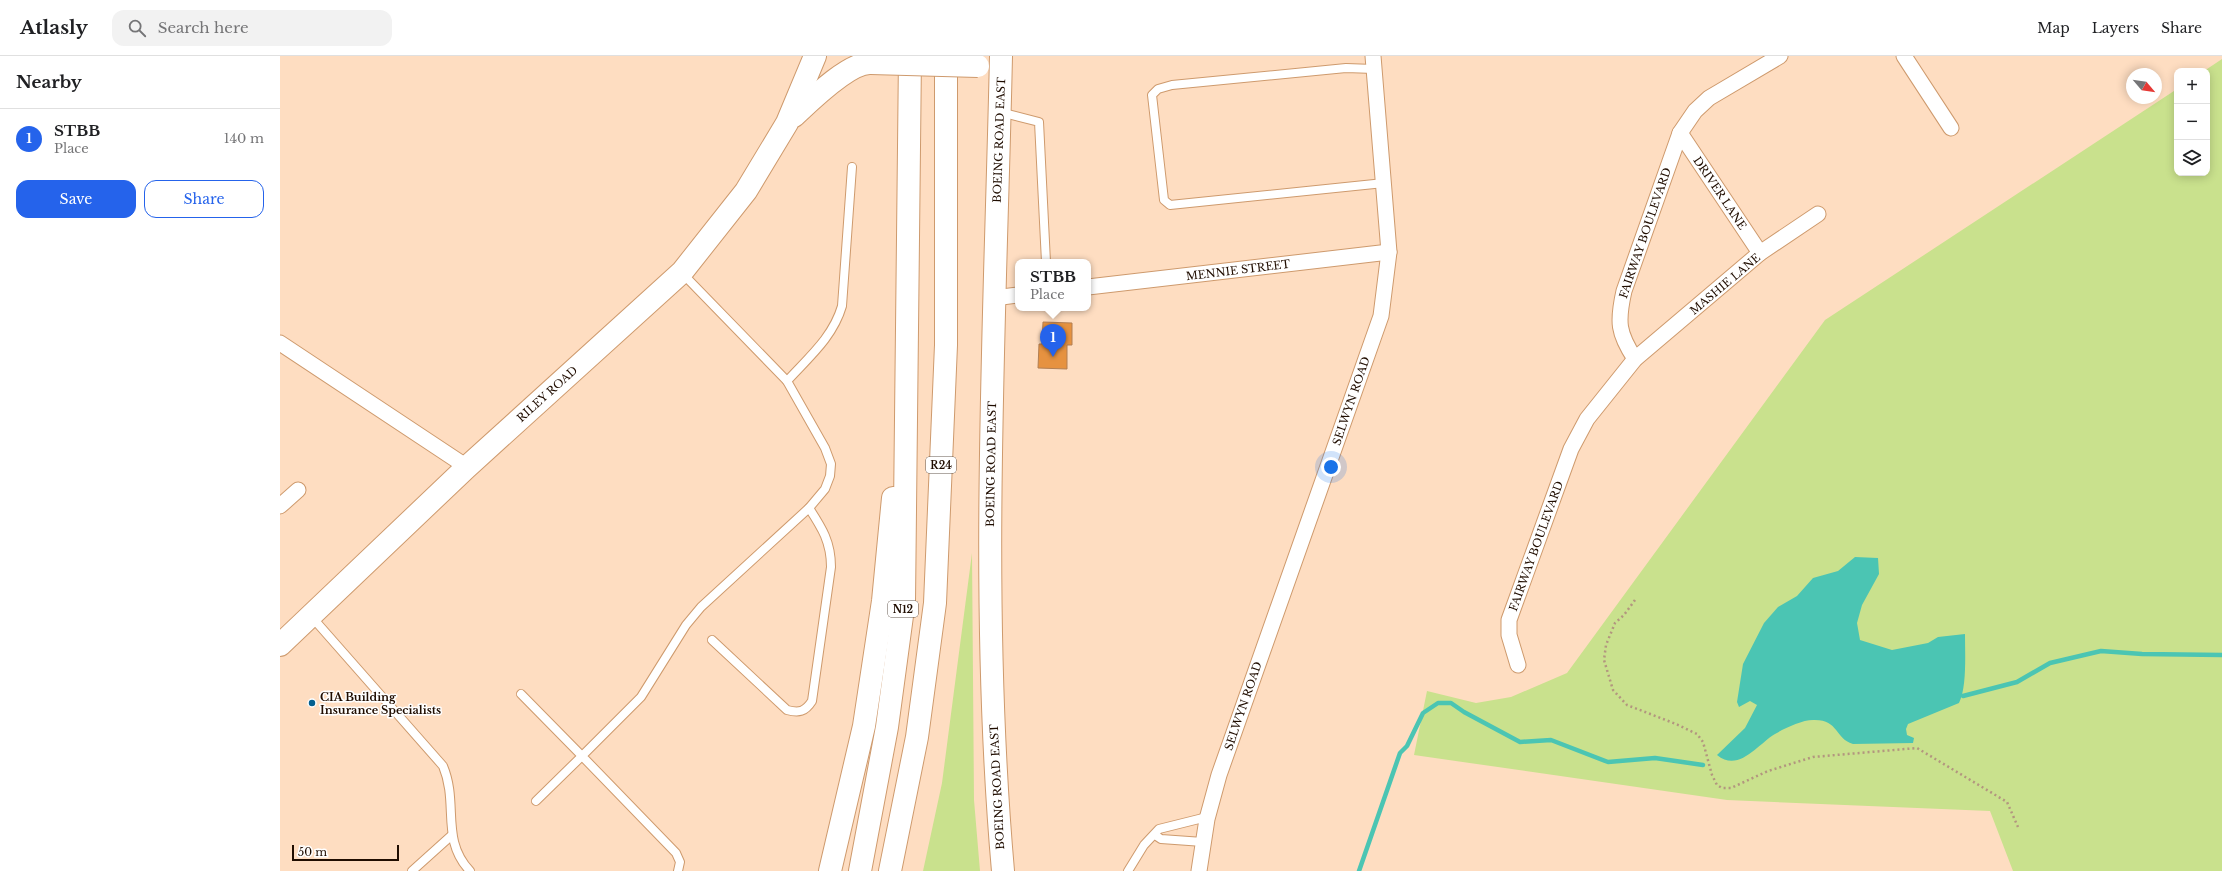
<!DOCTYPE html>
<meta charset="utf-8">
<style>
:root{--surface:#fff;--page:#f2f2f2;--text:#202124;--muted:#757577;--line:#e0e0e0;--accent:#2563eb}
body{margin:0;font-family:"Libre Baskerville",serif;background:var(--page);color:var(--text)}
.controls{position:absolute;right:12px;top:12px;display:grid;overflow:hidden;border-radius:8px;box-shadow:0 2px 10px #0003}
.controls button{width:36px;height:36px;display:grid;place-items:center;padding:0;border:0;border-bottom:1px solid var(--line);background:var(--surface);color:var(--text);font:20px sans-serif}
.compass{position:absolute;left:1846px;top:12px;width:36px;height:36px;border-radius:50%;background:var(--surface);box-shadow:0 2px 10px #0003;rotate:119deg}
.scale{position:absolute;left:12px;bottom:10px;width:107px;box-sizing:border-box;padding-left:4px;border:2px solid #200d00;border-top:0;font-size:11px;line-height:14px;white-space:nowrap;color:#200d00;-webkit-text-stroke:3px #fff;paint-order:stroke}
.you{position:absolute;left:1051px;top:411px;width:14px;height:14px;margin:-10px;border:3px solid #fff;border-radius:50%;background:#1a73e8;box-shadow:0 0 0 6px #1a73e833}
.badge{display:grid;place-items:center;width:26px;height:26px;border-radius:50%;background:var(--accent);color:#fff;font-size:13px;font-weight:700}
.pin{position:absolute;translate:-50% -33px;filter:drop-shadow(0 1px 2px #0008)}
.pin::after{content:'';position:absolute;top:21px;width:14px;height:12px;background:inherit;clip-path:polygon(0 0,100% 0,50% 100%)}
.popup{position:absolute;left:735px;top:203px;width:76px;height:52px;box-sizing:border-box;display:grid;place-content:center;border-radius:8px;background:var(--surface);filter:drop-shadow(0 1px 3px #0005);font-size:13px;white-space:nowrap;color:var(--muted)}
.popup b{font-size:15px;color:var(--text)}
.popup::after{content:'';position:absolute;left:50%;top:100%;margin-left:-8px;border:8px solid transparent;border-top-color:var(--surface)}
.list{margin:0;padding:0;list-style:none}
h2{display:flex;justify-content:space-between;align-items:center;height:52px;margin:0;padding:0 16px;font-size:17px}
h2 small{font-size:13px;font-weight:400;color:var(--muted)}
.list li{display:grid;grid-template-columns:26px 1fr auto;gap:12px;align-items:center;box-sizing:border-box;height:60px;padding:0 16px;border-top:1px solid var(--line)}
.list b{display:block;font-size:15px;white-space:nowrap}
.list p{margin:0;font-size:13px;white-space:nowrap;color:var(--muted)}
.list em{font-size:13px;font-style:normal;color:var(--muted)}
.actions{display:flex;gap:8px;padding:12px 16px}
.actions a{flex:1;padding:9px 0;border:1px solid var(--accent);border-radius:12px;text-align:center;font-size:14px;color:var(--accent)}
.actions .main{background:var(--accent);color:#fff}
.icon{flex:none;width:22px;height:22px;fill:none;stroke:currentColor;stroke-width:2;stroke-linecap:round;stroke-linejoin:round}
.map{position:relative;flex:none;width:1942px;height:815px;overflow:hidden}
header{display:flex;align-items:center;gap:24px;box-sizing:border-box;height:56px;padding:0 20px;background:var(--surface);border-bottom:1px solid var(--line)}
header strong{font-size:19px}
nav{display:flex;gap:22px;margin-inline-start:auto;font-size:14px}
.search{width:280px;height:36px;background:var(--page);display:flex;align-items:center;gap:10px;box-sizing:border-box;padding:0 14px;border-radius:12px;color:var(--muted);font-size:15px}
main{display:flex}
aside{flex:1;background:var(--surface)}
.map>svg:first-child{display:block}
.green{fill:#c9e18d}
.water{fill:#4bc5b3}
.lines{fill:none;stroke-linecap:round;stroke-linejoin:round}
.stream{stroke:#4bc5b3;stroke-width:4.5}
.building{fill:#e69240;stroke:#b27f53}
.lane-casing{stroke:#ce9a6d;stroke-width:10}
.street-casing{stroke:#ce9a6d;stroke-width:17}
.secondary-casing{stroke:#ce9a6d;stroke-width:24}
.highway-casing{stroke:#ce9a6d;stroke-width:24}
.path{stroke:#b2967f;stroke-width:2.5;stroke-dasharray:2 3;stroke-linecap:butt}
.lane{stroke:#fff;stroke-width:8}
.street{stroke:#fff;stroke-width:15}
.secondary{stroke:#fff;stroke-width:22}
.highway{stroke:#fff;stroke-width:22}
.secondary-bridge-casing{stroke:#ce9a6d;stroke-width:24;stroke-linecap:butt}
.secondary-bridge{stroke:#fff;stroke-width:22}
.poi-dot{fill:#025f8f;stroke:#fff;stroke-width:1.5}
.labels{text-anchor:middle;stroke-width:3;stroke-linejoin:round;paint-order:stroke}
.shield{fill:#fff;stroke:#63564c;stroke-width:1}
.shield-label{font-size:10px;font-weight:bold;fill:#200d00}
.street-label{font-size:11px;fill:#200d00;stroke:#fff}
.poi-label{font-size:11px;font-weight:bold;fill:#200d00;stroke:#fff;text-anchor:start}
</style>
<header>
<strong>Atlasly</strong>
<div class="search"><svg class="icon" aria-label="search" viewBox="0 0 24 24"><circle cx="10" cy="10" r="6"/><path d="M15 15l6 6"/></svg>Search here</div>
<nav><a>Map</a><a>Layers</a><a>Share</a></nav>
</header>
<main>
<aside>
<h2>Nearby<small></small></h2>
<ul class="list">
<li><span class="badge">1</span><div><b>STBB</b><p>Place</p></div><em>140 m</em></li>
</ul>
<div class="actions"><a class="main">Save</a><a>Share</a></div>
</aside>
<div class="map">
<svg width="1942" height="815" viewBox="0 0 1942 815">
<rect width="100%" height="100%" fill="#feddc1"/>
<g class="green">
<polygon points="1942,3 1942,815 1733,815 1710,755 1447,744 1134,699 1147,635 1196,647 1231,641 1287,617 1545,264 1897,33 1897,117 1927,117 1927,15 1924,15"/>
<polygon points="692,497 694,744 700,815 643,815 662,727"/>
</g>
<path class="water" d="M1575,501L1598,502L1599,518L1582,549L1577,567L1580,584L1612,594L1648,587L1658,581L1685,578C1685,597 1687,632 1679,647L1628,668L1626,673L1627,679L1634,682L1633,687L1573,688C1554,682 1559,663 1533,664C1522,664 1505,672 1495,678C1478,688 1459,717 1437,699L1465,672L1477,649L1470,645L1459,651L1457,646L1463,608L1484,567L1498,551L1517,540L1533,522L1558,515Z"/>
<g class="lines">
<g class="stream">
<polyline points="1683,640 1737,626 1770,607 1821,595 1862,598 1942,599"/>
<polyline points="1079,815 1120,697 1127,690 1143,657 1158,647 1171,647 1184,656 1240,686 1271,684 1328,706 1375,702 1423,709"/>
</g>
</g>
<polygon class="building" points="763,266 792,267 792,289 787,289 787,313 758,312 759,288 762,288"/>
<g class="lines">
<defs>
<g id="lane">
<polyline points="1094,13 1066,12 892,29 878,33 872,39 884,144 890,149 1104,127"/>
<polyline points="720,56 759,66 766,206"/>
<path d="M507,325C529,301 553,281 562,250L572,111"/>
<path d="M31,560L163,710C179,748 160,783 190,815"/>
<path d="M432,584L507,654C519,657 525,656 532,645L551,511C551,486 542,472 529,452"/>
<polyline points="241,638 302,700 256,745"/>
<polyline points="875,779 881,783 923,786"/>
<polyline points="132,815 172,779"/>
<polyline points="398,815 400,806 396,797 302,700 361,641 406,569 421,551 529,452 545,433 550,420 551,408 545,392 507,325 402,217"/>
<polyline points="848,815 864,789 879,773 927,761"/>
</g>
<g id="street">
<polyline points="1624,0 1671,72"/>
<polyline points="1400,77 1480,197"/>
<polyline points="808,231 1109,196"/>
<polyline points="714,242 738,239"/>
<polyline points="0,287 187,411"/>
<path d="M1355,303C1338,277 1337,266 1344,235L1400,77L1415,55L1429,42L1500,0"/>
<polyline points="0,450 18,434"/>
<polyline points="1238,609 1229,579 1229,564 1291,393 1307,363 1355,303 1480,197 1538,158"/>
<polyline points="919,815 927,763 939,719 1101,260 1109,196 1093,0"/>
</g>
<g id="secondary">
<path d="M721,0C715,271 699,544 723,815"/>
<path d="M514,60C530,45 569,6 591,7"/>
<polyline points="0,589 187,411 402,216 466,135 507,67 535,0"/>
</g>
<g id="highway">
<polyline points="550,815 584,670 603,545 613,442"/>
<polyline points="580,815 607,671 624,545 630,0"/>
<polyline points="610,815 637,681 655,547 666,289 666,0"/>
</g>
</defs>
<use href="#lane" class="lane-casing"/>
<use href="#street" class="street-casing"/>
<use href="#secondary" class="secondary-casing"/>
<use href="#highway" class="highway-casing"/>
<polyline class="path" points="1355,544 1344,559 1335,567 1326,589 1324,604 1333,634 1347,649 1396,668 1417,678 1423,686 1432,719 1437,729 1442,732 1451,732 1488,715 1533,701 1637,692 1727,746 1738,771"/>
<use href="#lane" class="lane"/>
<use href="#street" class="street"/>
<use href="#secondary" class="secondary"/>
<use href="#highway" class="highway"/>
<defs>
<polyline id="secondary-bridge" points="591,7 698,10"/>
</defs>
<use href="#secondary-bridge" class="secondary-bridge-casing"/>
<use href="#secondary-bridge" class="secondary-bridge"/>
</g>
<circle class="poi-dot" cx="32" cy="647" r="4"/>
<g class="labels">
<g class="shield">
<rect x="646" y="401" width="30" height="16" rx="3"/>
<rect x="608" y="545" width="30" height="16" rx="3"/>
</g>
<g class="shield-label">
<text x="661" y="413">R24</text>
<text x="623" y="557">N12</text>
</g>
<g class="street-label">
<text transform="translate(719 84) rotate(-88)" y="4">BOEING ROAD EAST</text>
<text transform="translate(1440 137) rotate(56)" y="4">DRIVER LANE</text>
<text transform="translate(1365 177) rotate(-71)" y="4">FAIRWAY BOULEVARD</text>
<text transform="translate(958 214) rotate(-7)" y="4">MENNIE STREET</text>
<text transform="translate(1445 228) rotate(-40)" y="4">MASHIE LANE</text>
<text transform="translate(267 338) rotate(-42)" y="4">RILEY ROAD</text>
<text transform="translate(1071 345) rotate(-71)" y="4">SELWYN ROAD</text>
<text transform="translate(711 408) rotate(-89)" y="4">BOEING ROAD EAST</text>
<text transform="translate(1256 490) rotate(-70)" y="4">FAIRWAY BOULEVARD</text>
<text transform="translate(963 650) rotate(-71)" y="4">SELWYN ROAD</text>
<text transform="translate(717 731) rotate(-93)" y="4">BOEING ROAD EAST</text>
</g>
<g class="poi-label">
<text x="40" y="645">CIA Building<tspan x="40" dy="13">Insurance Specialists</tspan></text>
</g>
</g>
</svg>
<div class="controls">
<button>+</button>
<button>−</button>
<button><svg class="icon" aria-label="layers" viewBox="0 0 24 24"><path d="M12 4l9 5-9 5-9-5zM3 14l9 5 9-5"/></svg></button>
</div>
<svg class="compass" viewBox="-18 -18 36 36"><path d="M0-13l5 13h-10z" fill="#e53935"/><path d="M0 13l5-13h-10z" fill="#757577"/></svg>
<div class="scale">50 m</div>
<div class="you"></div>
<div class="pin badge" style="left:773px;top:301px">1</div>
<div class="popup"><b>STBB</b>Place</div>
</div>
</main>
